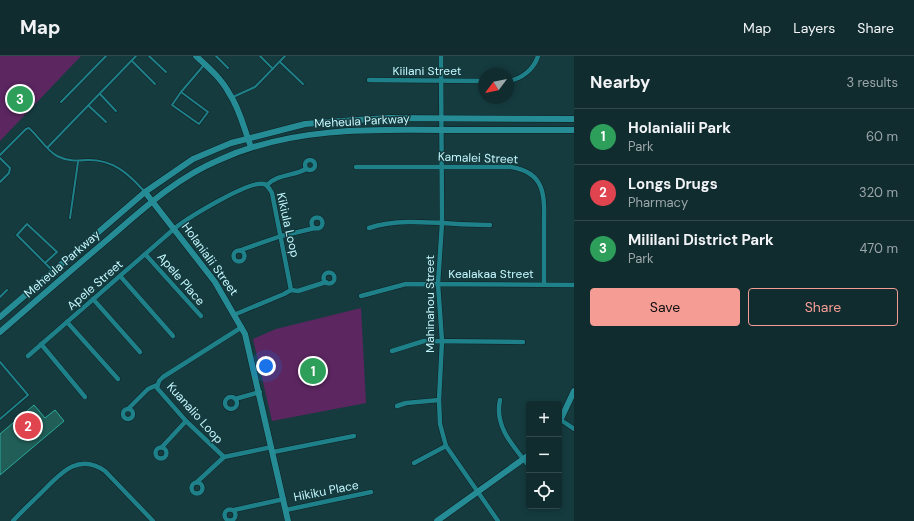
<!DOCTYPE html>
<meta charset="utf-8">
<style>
:root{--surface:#102c2f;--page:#1e383b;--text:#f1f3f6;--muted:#9ca7aa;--line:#30484b;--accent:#f59c95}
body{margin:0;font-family:"DM Sans",sans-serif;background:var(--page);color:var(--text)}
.controls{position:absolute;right:12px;bottom:12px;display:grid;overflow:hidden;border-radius:4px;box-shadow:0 2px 6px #0003}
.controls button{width:36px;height:36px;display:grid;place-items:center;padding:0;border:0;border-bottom:1px solid var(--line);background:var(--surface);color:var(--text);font:20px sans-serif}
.compass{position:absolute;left:478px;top:12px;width:36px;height:36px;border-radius:50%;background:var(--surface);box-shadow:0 2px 6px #0003;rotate:238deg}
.you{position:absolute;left:266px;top:310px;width:14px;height:14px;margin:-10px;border:3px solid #fff;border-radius:50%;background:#1a73e8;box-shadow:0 0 0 6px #1a73e833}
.badge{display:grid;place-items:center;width:26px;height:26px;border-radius:50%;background:var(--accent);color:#fff;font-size:13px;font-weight:700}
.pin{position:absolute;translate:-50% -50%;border:2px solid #fff;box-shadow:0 1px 4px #0006}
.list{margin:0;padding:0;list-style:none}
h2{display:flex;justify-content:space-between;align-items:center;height:52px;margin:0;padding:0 16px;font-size:17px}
h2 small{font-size:13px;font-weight:400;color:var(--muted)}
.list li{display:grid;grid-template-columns:26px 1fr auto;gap:12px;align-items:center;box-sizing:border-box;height:56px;padding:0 16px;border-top:1px solid var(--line)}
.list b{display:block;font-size:15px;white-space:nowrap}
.list p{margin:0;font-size:13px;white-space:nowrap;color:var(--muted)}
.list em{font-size:13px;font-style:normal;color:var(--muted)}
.actions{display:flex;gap:8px;padding:12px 16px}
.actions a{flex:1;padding:9px 0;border:1px solid var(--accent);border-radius:4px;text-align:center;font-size:14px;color:var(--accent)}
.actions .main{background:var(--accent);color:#111}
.icon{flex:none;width:22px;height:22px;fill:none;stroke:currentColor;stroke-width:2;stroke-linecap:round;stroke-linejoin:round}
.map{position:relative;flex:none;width:574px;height:465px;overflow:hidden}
header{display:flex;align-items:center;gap:24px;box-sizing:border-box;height:56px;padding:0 20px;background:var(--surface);border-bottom:1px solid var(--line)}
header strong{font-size:19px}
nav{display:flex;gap:22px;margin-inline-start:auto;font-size:14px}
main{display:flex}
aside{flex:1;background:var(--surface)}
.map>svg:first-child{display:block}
.green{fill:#5c2660}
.building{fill:#205e57;stroke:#2baa9d}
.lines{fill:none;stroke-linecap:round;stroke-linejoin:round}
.lane-casing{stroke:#0f1f21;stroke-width:3}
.street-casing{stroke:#0f1f21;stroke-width:5.5}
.secondary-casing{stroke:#0f1f21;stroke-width:7}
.lane{stroke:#1e818a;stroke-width:2}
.street{stroke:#1e818a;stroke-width:4.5}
.secondary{stroke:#258c96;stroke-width:6}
.labels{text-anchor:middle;stroke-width:3;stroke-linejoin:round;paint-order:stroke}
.street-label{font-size:12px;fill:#c4f8fe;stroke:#153b3f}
</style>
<header>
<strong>Map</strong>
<nav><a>Map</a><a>Layers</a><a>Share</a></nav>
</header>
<main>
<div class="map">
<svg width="574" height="465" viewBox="0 0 574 465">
<rect width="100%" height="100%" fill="#153b3f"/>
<g class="green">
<polygon points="0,0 81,0 0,85"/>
<polygon points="361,252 366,347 272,365 253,283 276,273"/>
</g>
<polygon class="building" points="34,349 45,362 55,354 64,365 0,419 0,378"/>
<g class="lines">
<defs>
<g id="lane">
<polyline points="149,0 166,16"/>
<polyline points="216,0 228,12"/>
<polyline points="260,0 273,13"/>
<polyline points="132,5 155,28"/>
<polyline points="280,6 303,28"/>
<polyline points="181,36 208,56 199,68 172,49 181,36 204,9"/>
<polyline points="100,38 116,55"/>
<polyline points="233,41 255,31 285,0"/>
<polyline points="61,46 106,0"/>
<polyline points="89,50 106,66"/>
<polyline points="48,91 136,0"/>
<path d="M0,99L26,73L29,72C37,79 48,96 57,100C67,105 76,105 87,104C112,103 128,117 144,135"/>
<polyline points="0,102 10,112 9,117 0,126"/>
<polyline points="70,162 78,106"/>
<polyline points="45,207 57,196 27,168 17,179 53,215"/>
<polyline points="0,241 7,234"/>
<polyline points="0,306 28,339 0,363"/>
</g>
<g id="street">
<polyline points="441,0 442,167 438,228 442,285 439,344 440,368 446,390 498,465"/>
<polyline points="369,24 484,25"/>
<path d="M508,25C522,23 534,13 538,0"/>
<circle cx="310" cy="109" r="5"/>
<path d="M356,111H511C548,117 544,143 544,173C544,191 544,210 544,228"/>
<path d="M267,129C277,118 294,120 306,113"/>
<circle cx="317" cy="167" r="5.5"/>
<path d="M369,172C405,160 452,170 490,169"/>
<polyline points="241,194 281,180 315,172"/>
<circle cx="239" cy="200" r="5.5"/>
<polyline points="146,199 201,260"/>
<circle cx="329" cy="222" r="5.5"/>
<polyline points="121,221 173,280"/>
<polyline points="291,234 298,235 326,226"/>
<polyline points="361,240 406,228 574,229"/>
<polyline points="93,243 140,296"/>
<polyline points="67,266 118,323"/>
<polyline points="242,271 163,321 159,325 157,332 186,365 224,401 272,391"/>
<polyline points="41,288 85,341"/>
<polyline points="392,295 424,285 523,286"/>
<path d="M28,300L175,172C188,162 249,124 264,128C268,129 270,134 272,137L291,234L284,238L236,258"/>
<circle cx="231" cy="347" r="6"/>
<polyline points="235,343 260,336"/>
<path d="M500,344C494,371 514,391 529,410"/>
<polyline points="397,350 406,347 439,344"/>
<circle cx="128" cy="358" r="5"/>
<polyline points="128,353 148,333 157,329"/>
<polyline points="561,364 574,373"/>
<polyline points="162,391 186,365"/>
<circle cx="161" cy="397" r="5.5"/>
<polyline points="273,396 354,380"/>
<polyline points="414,407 446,390"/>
<polyline points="197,426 224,401"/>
<circle cx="197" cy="432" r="5.5"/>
<circle cx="230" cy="459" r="5.5"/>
<polyline points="234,454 284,443"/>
<polyline points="286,454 371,436"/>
<path d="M13,465C22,455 32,446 42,436C60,418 78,396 105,415L153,465"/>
</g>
<g id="secondary">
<path d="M196,0C208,11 221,22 229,37C240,53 244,73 251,91"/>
<polyline points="145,136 215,226 245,278 288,465"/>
<polyline points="0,261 145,136 193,103 231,87 305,68 341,65 389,62 574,63"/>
<path d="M0,276C36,245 71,214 107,184C142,154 176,122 219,104C289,72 367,73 442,74C486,74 530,74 574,74"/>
<polyline points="559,367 574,335"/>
<polyline points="437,465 529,399"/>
</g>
</defs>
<use href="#lane" class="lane-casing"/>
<use href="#street" class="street-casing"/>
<use href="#secondary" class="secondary-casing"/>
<use href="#lane" class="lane"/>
<use href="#street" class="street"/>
<use href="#secondary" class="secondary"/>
</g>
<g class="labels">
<g class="street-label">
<text x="427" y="19">Kiilani Street</text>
<text transform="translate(362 65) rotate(-3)" y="4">Meheula Parkway</text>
<text transform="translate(478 102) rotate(2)" y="4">Kamalei Street</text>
<text transform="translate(288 169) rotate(77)" y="4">Kikiula Loop</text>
<text transform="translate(210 203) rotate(54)" y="4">Holanialii Street</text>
<text transform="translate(62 208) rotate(-41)" y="4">Meheula Parkway</text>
<text x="491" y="222">Kealakaa Street</text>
<text transform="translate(181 223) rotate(49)" y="4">Apele Place</text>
<text transform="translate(95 229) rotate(-41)" y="4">Apele Street</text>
<text transform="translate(430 248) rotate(-90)" y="4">Mahinahou Street</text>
<text transform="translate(195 357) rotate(48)" y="4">Kuanalio Loop</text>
<text transform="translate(326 435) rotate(-11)" y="4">Hikiku Place</text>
</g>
</g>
</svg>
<div class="controls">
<button>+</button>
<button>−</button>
<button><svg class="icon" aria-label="locate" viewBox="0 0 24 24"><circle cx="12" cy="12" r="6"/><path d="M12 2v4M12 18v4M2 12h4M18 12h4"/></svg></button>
</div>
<svg class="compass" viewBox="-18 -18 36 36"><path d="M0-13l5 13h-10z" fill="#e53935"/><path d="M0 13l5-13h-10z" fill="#9ca7aa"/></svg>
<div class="you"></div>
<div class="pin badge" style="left:313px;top:315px;background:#2e9e5b">1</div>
<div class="pin badge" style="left:28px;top:370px;background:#e0444e">2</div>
<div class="pin badge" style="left:20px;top:43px;background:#2e9e5b">3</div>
</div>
<aside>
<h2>Nearby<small>3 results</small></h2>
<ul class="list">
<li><span class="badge" style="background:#2e9e5b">1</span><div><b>Holanialii Park</b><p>Park</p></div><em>60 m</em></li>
<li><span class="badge" style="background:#e0444e">2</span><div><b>Longs Drugs</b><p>Pharmacy</p></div><em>320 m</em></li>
<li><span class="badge" style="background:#2e9e5b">3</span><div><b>Mililani District Park</b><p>Park</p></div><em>470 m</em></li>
</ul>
<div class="actions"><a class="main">Save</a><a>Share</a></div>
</aside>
</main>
